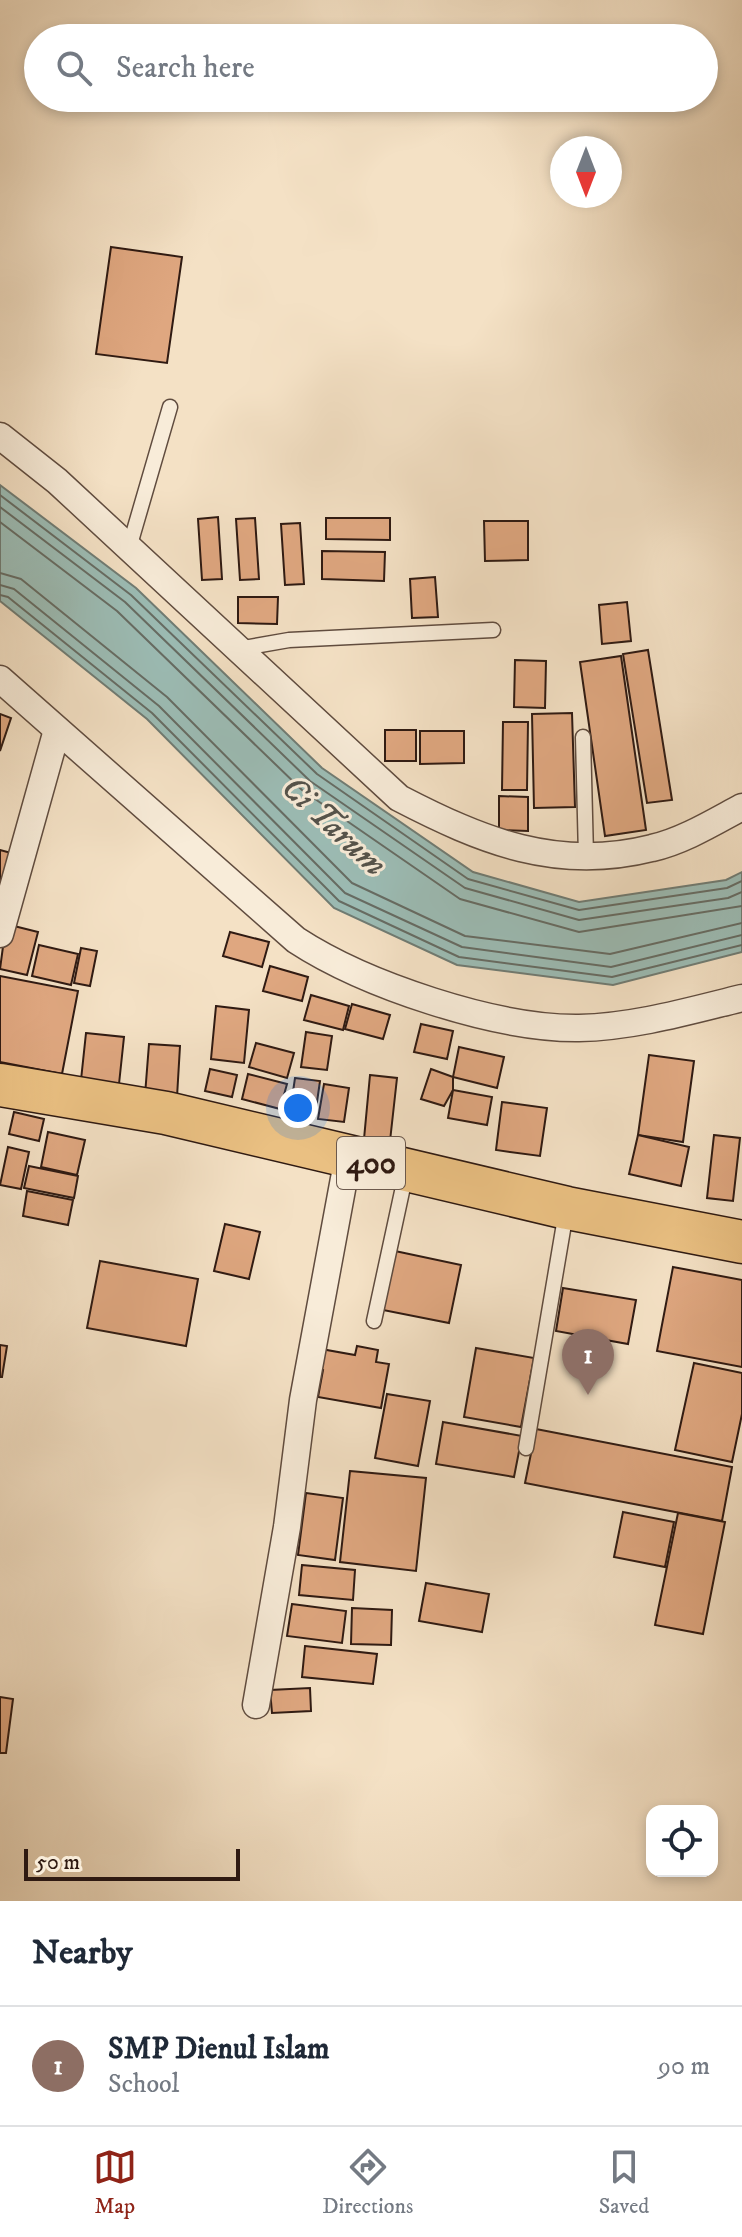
<!DOCTYPE html>
<style>
:root{--surface:#fff;--page:#f2f2f3;--text:#1f2937;--muted:#747a83;--line:#e0e1e3;--accent:#8f2418}
body{margin:0;font-family:"IM FELL DW Pica",serif;background:var(--page);color:var(--text)}
.controls{position:absolute;right:24px;bottom:24px;display:grid;overflow:hidden;border-radius:16px;box-shadow:0 4px 12px #0003}
.controls button{width:72px;height:72px;display:grid;place-items:center;padding:0;border:0;border-bottom:2px solid var(--line);background:var(--surface);color:var(--text);font:40px sans-serif}
.compass{position:absolute;left:550px;top:136px;width:72px;height:72px;border-radius:50%;background:var(--surface);box-shadow:0 4px 12px #0003;rotate:180deg}
.scale{position:absolute;left:24px;bottom:20px;width:216px;box-sizing:border-box;padding-left:8px;border:4px solid #2f1a12;border-top:0;font-size:22px;line-height:28px;white-space:nowrap;color:#2f1a12;-webkit-text-stroke:6px #f8ecd9;paint-order:stroke}
.you{position:absolute;left:298px;top:1108px;width:28px;height:28px;margin:-20px;border:6px solid #fff;border-radius:50%;background:#1a73e8;box-shadow:0 0 0 12px #1a73e833}
.badge{display:grid;place-items:center;width:52px;height:52px;border-radius:50%;background:var(--accent);color:#fff;font-size:26px;font-weight:700}
.pin{position:absolute;translate:-50% -66px;filter:drop-shadow(0 2px 4px #0008)}
.pin::after{content:'';position:absolute;top:42px;width:28px;height:24px;background:inherit;clip-path:polygon(0 0,100% 0,50% 100%)}
.list{margin:0;padding:0;list-style:none}
h2{display:flex;justify-content:space-between;align-items:center;height:104px;margin:0;padding:0 32px;font-size:34px}
h2 small{font-size:26px;font-weight:400;color:var(--muted)}
.list li{display:grid;grid-template-columns:52px 1fr auto;gap:24px;align-items:center;box-sizing:border-box;height:120px;padding:0 32px;border-top:2px solid var(--line)}
.list b{display:block;font-size:30px;white-space:nowrap}
.list p{margin:0;font-size:26px;white-space:nowrap;color:var(--muted)}
.list em{font-size:26px;font-style:normal;color:var(--muted)}
.icon{flex:none;width:44px;height:44px;fill:none;stroke:currentColor;stroke-width:2;stroke-linecap:round;stroke-linejoin:round}
.map{position:relative;flex:none;width:742px;height:1901px;overflow:hidden}
.search{position:absolute;background:var(--surface);box-shadow:0 4px 12px #0003;left:24px;right:24px;top:24px;height:88px;display:flex;align-items:center;gap:20px;box-sizing:border-box;padding:0 28px;border-radius:44px;color:var(--muted);font-size:30px}
.sheet{height:224px;background:var(--surface)}
nav{display:flex;justify-content:space-around;align-items:center;box-sizing:border-box;height:112px;border-top:2px solid var(--line);background:var(--surface);font-size:22px;color:var(--muted)}
nav a{display:grid;justify-items:center;gap:4px}
nav .on{color:var(--accent)}
.map>svg:first-child{display:block}
.water{fill:#9cbdb6;stroke:#707c74;stroke-width:2}
.lines{fill:none;stroke-linecap:round;stroke-linejoin:round}
.shore{stroke:#666c64;stroke-width:2}
.building{fill:#dfa780;stroke:#2f1a12;stroke-width:2}
.lane-casing{stroke:#604c3f;stroke-width:17}
.street-casing{stroke:#604c3f;stroke-width:29}
.primary-casing{stroke:#2f1a12;stroke-width:45}
.lane{stroke:#f8ecd9;stroke-width:14}
.street{stroke:#f8ecd9;stroke-width:26}
.primary{stroke:#eac082;stroke-width:42}
.labels{text-anchor:middle;stroke-width:6;stroke-linejoin:round;paint-order:stroke}
.shield{fill:#f8ecd9;stroke:#6b594e;stroke-width:2}
.shield-label{font-size:30px;font-weight:bold;fill:#2f1a12}
.water-label{font-size:34px;font-style:italic;fill:#55534b;stroke:#f8ecd9}
</style>
<div class="map">
<svg width="742" height="1901" viewBox="0 0 742 1901">
<rect width="100%" height="100%" fill="#f4e1c5"/>
<filter id="stains"><feTurbulence type="fractalNoise" baseFrequency=".0025" numOctaves="4"/><feColorMatrix values="0 0 0 0 .2 0 0 0 0 .09 0 0 0 0 .02 0 0 0 .5 -.17"/></filter>
<radialGradient id="worn" r=".72"><stop offset=".6" stop-color="#630" stop-opacity="0"/><stop offset="1" stop-color="#630" stop-opacity=".3"/></radialGradient>
<polygon class="water" points="0,485 136,588 322,768 473,872 579,902 726,880 742,872 742,952 613,985 457,965 334,908 147,719 0,601"/>
<g class="lines">
<g class="shore">
<polyline points="0,495 131,595 317,774 468,879 579,910 727,888 742,881"/>
<polyline points="0,507 125,602 310,781 465,888 579,920 728,898 742,892"/>
<polyline points="0,522 117,611 302,790 460,899 579,932 742,906"/>
<polyline points="0,573 21,579 167,697 352,883 465,936 610,954 742,923"/>
<polyline points="0,585 14,589 159,706 345,893 462,947 611,967 742,935"/>
<polyline points="0,595 8,597 152,713 339,901 459,957 612,977 742,945"/>
</g>
</g>
<g class="building">
<polygon points="111,247 182,257 167,363 96,354"/>
<polygon points="218,517 222,579 202,580 198,519"/>
<polygon points="255,518 259,579 240,580 236,519"/>
<polygon points="326,518 390,518 390,540 326,539"/>
<polygon points="484,521 528,521 528,560 485,561"/>
<polygon points="300,523 304,584 285,585 281,524"/>
<polygon points="322,551 385,552 384,581 322,579"/>
<polygon points="435,577 438,617 412,618 410,579"/>
<polygon points="238,597 278,597 277,624 238,623"/>
<polygon points="627,602 631,641 602,644 599,605"/>
<polygon points="648,650 672,800 647,803 623,654"/>
<polygon points="621,656 646,830 605,836 580,662"/>
<polygon points="515,660 546,661 545,708 514,707"/>
<polygon points="572,713 575,807 534,808 532,714"/>
<polygon points="0,714 11,718 0,751"/>
<polygon points="503,722 528,722 527,790 502,790"/>
<rect x="385" y="730" width="31" height="31"/>
<polygon points="420,731 464,731 464,763 420,764"/>
<polygon points="499,796 528,797 528,831 499,830"/>
<polygon points="0,850 11,853 0,891"/>
<polygon points="6,924 38,932 27,975 0,969"/>
<polygon points="230,932 269,942 262,967 223,956"/>
<polygon points="39,945 78,954 71,985 32,976"/>
<polygon points="81,948 97,951 90,986 74,983"/>
<polygon points="270,966 308,977 302,1001 263,991"/>
<polygon points="0,976 78,991 62,1074 0,1062"/>
<polygon points="311,995 349,1006 343,1030 304,1020"/>
<polygon points="352,1004 390,1015 383,1039 345,1029"/>
<polygon points="216,1006 249,1010 244,1063 211,1059"/>
<polygon points="421,1024 453,1031 447,1059 414,1052"/>
<polygon points="306,1032 332,1036 327,1070 301,1067"/>
<polygon points="86,1033 124,1037 119,1084 81,1080"/>
<polygon points="256,1043 294,1053 287,1078 249,1067"/>
<polygon points="149,1044 180,1046 177,1097 145,1095"/>
<polygon points="459,1047 504,1057 497,1088 453,1077"/>
<polygon points="649,1055 694,1061 683,1142 638,1135"/>
<polygon points="210,1069 237,1075 232,1097 205,1091"/>
<polygon points="431,1069 453,1077 453,1090 444,1106 421,1099"/>
<polygon points="248,1074 287,1084 280,1109 242,1099"/>
<polygon points="370,1075 397,1078 390,1141 364,1139"/>
<polygon points="295,1078 320,1081 315,1116 290,1112"/>
<polygon points="324,1084 349,1088 344,1122 318,1119"/>
<polygon points="453,1090 492,1097 487,1125 448,1118"/>
<polygon points="502,1102 547,1108 540,1156 496,1150"/>
<polygon points="14,1112 44,1119 39,1141 9,1134"/>
<polygon points="48,1132 85,1140 77,1175 41,1167"/>
<polygon points="638,1135 689,1147 681,1186 629,1174"/>
<polygon points="714,1135 740,1138 733,1201 707,1198"/>
<polygon points="8,1147 29,1152 21,1189 0,1185"/>
<polygon points="29,1166 78,1176 74,1198 24,1188"/>
<polygon points="27,1191 73,1200 68,1225 23,1216"/>
<polygon points="225,1224 260,1232 249,1279 214,1271"/>
<polygon points="395,1251 461,1265 449,1323 383,1310"/>
<polygon points="100,1261 198,1279 186,1346 87,1328"/>
<polygon points="673,1267 742,1280 742,1367 657,1351"/>
<polygon points="563,1288 636,1300 628,1344 556,1331"/>
<polygon points="0,1345 7,1346 2,1377 0,1377"/>
<polygon points="357,1346 378,1350 376,1362 389,1364 381,1408 318,1397 323,1370 318,1369 321,1349 355,1355"/>
<polygon points="476,1348 534,1358 521,1427 464,1417"/>
<polygon points="694,1363 742,1373 742,1414 732,1462 675,1450"/>
<polygon points="387,1394 430,1401 418,1466 375,1458"/>
<polygon points="443,1422 522,1436 514,1477 436,1464"/>
<polygon points="536,1429 732,1467 722,1521 525,1483"/>
<polygon points="350,1471 426,1478 416,1571 340,1562"/>
<polygon points="306,1493 343,1498 335,1560 298,1555"/>
<polygon points="623,1512 674,1522 665,1567 614,1557"/>
<polygon points="678,1513 725,1522 703,1634 655,1625"/>
<polygon points="302,1565 355,1570 353,1600 299,1595"/>
<polygon points="426,1583 489,1594 482,1632 419,1621"/>
<polygon points="292,1604 346,1611 342,1643 287,1636"/>
<polygon points="352,1608 392,1610 391,1645 351,1644"/>
<polygon points="305,1646 377,1654 373,1684 302,1677"/>
<polygon points="310,1688 311,1711 272,1713 270,1690"/>
<polygon points="0,1697 13,1699 6,1753 0,1753"/>
</g>
<g class="lines">
<defs>
<g id="lane">
<polyline points="129,548 170,407"/>
<polyline points="238,649 289,640 493,630"/>
<polyline points="583,737 586,856"/>
<polyline points="374,1321 406,1173"/>
<polyline points="526,1448 566,1212"/>
</g>
<g id="street">
<path d="M0,436L57,481L399,798C482,841 557,872 652,848C683,841 714,822 742,807"/>
<path d="M0,679L296,940C365,985 496,1029 579,1028C634,1027 689,1011 742,998"/>
<polyline points="0,934 57,730"/>
<polyline points="256,1705 287,1527 303,1400 348,1157"/>
</g>
<polyline id="primary" points="0,1085 166,1113 567,1208 742,1242"/>
</defs>
<use href="#lane" class="lane-casing"/>
<use href="#street" class="street-casing"/>
<use href="#primary" class="primary-casing"/>
<use href="#lane" class="lane"/>
<use href="#street" class="street"/>
<use href="#primary" class="primary"/>
</g>
<g class="labels">
<rect class="shield" x="337" y="1137" width="68" height="52" rx="6"/>
<g class="shield-label">
<text x="371" y="1173">400</text>
</g>
<g class="water-label">
<text transform="translate(335 825) rotate(43)" y="12">Ci Tarum</text>
</g>
</g>
<rect width="100%" height="100%" filter="url(#stains)"/>
<rect width="100%" height="100%" fill="url(#worn)"/>
</svg>
<div class="controls">
<button><svg class="icon" aria-label="locate" viewBox="0 0 24 24"><circle cx="12" cy="12" r="6"/><path d="M12 2v4M12 18v4M2 12h4M18 12h4"/></svg></button>
</div>
<svg class="compass" viewBox="-18 -18 36 36"><path d="M0-13l5 13h-10z" fill="#e53935"/><path d="M0 13l5-13h-10z" fill="#747a83"/></svg>
<div class="scale">50 m</div>
<div class="you"></div>
<div class="pin badge" style="left:588px;top:1395px;background:#8d6e63">1</div>
<div class="search"><svg class="icon" aria-label="search" viewBox="0 0 24 24"><circle cx="10" cy="10" r="6"/><path d="M15 15l6 6"/></svg>Search here</div>
</div>
<section class="sheet">
<h2>Nearby<small></small></h2>
<ul class="list">
<li><span class="badge" style="background:#8d6e63">1</span><div><b>SMP Dienul Islam</b><p>School</p></div><em>90 m</em></li>
</ul>
</section>
<nav>
<a class="on"><svg class="icon" aria-label="map" viewBox="0 0 24 24"><path d="M3 6l6-2 6 2 6-2v14l-6 2-6-2-6 2zM9 4v14M15 6v14"/></svg>Map</a>
<a><svg class="icon" aria-label="directions" viewBox="0 0 24 24"><path d="M12 3l9 9-9 9-9-9zM9 14v-3h6M13 9l2 2-2 2"/></svg>Directions</a>
<a><svg class="icon" aria-label="saved" viewBox="0 0 24 24"><path d="M7 4h10v16l-5-4-5 4z"/></svg>Saved</a>
</nav>
